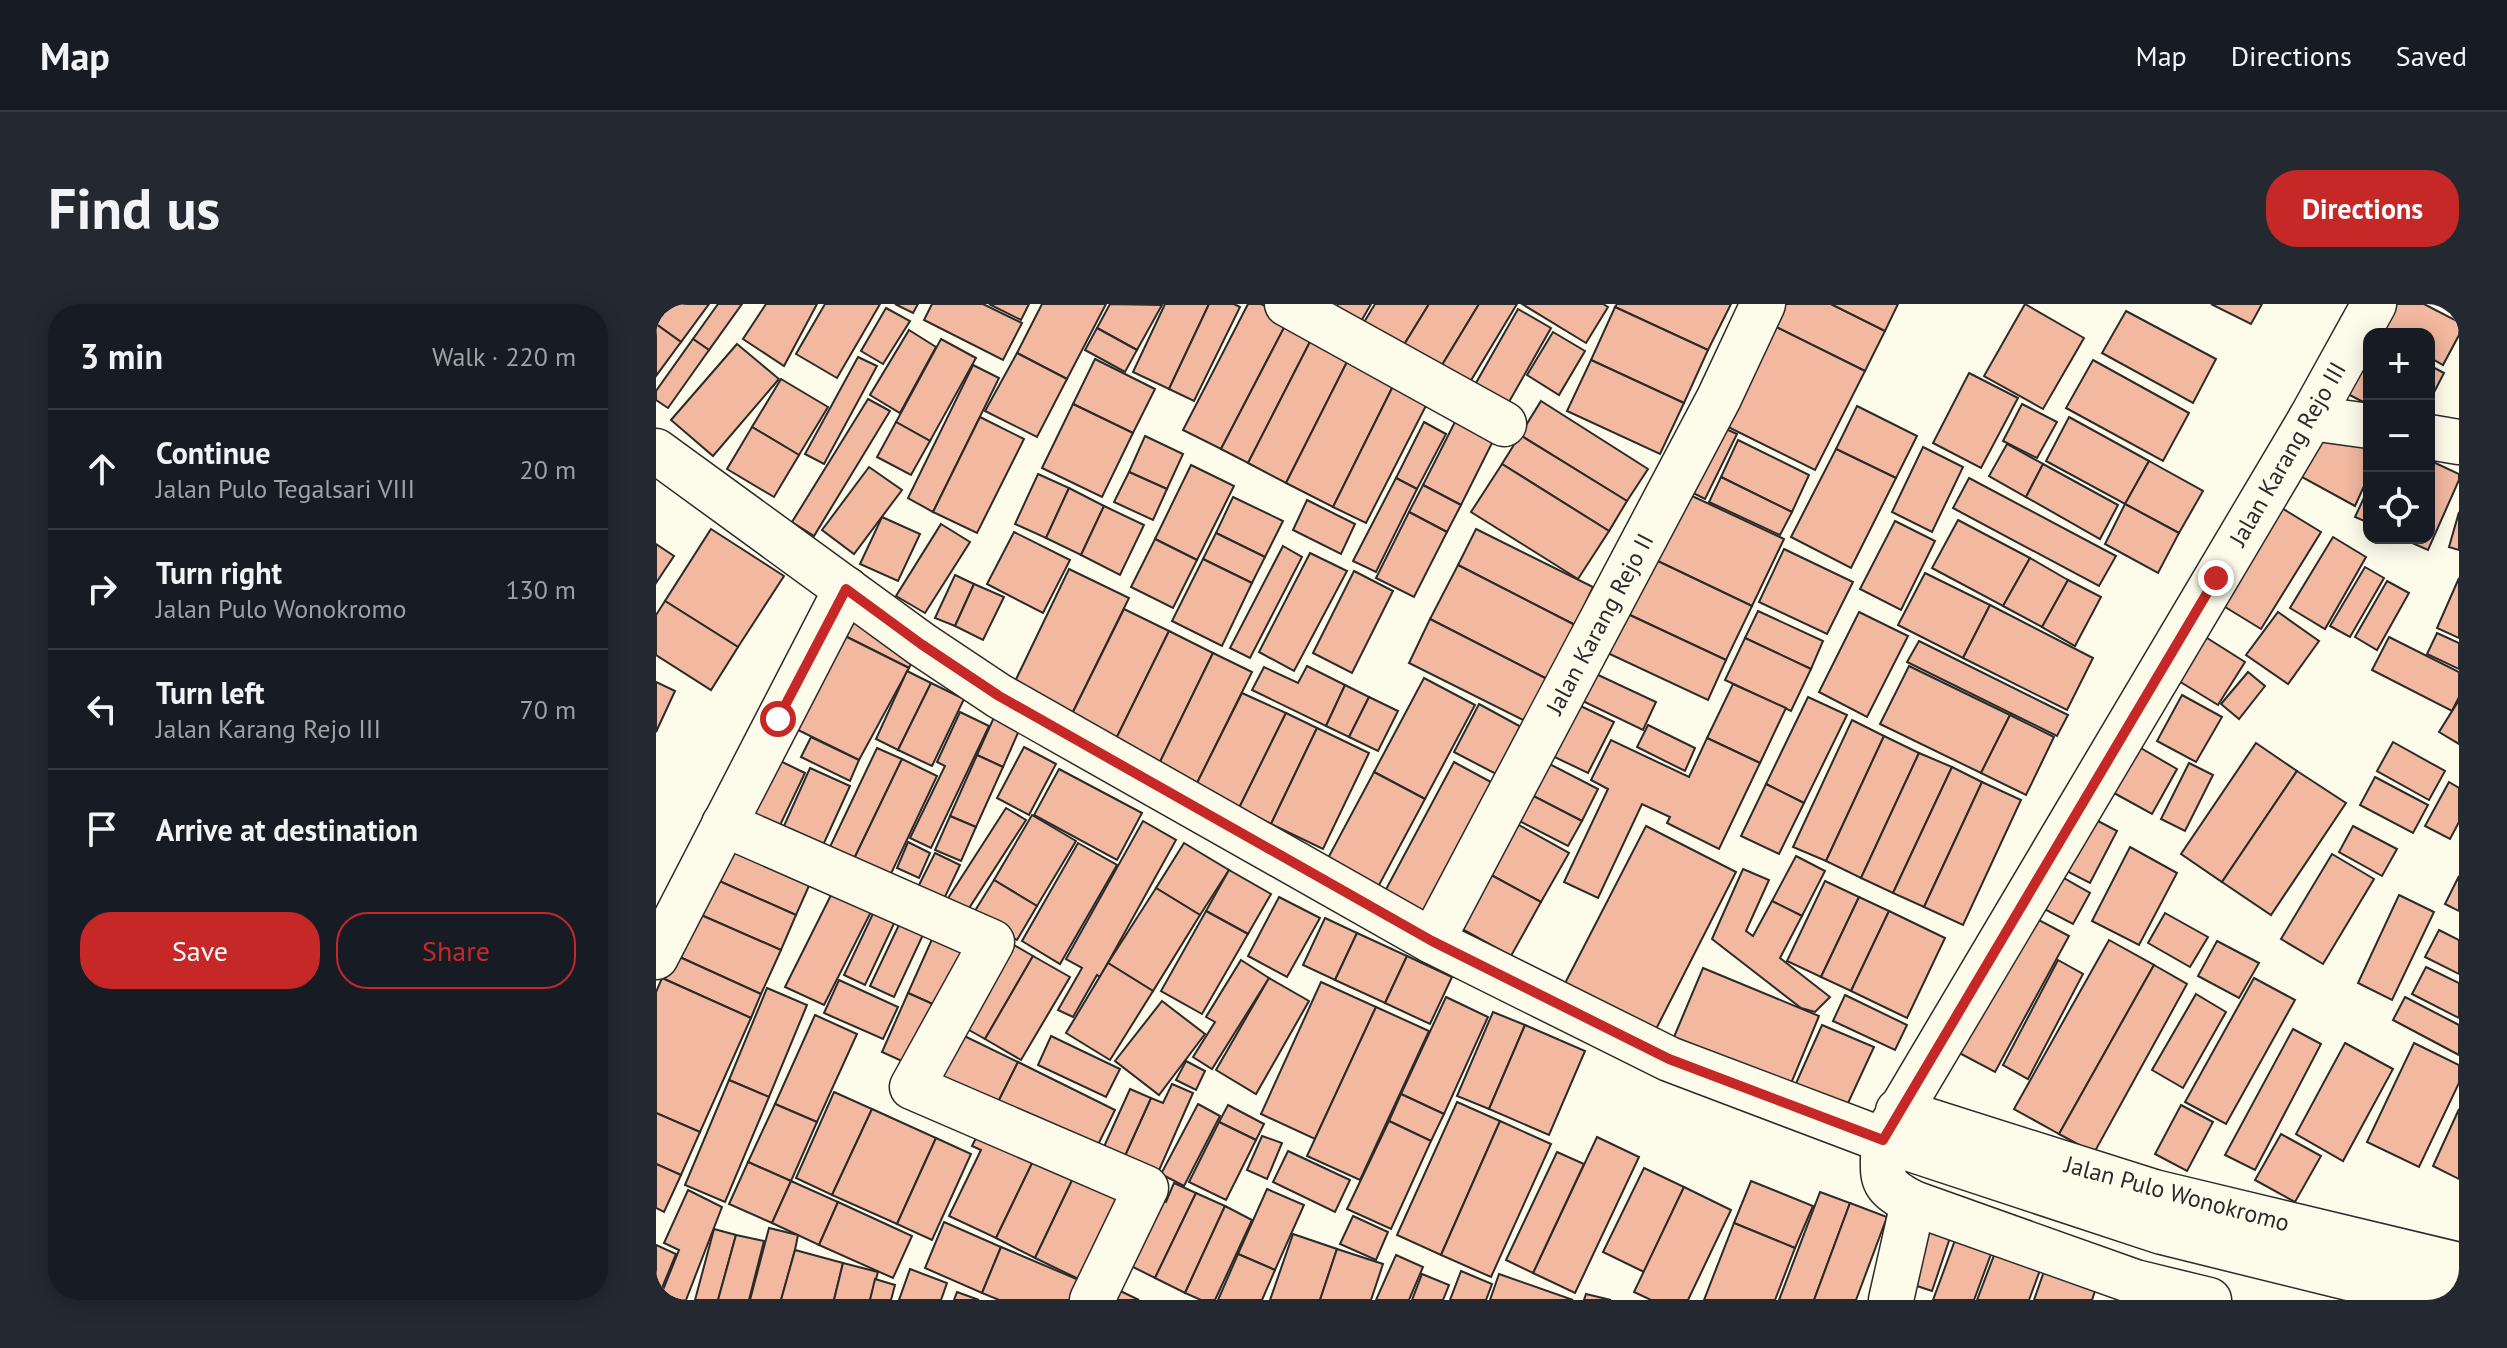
<!DOCTYPE html>
<meta charset="utf-8">
<style>
:root{--surface:#171b24;--page:#242831;--text:#f1f3f6;--muted:#9ea1a6;--line:#363941;--accent:#c62828}
body{margin:0;font-family:"PT Sans",sans-serif;background:var(--page);color:var(--text)}
.controls{position:absolute;right:24px;top:24px;display:grid;overflow:hidden;border-radius:16px;box-shadow:0 4px 20px #0003}
.controls button{width:72px;height:72px;display:grid;place-items:center;padding:0;border:0;border-bottom:2px solid var(--line);background:var(--surface);color:var(--text);font:40px sans-serif}
.stop{position:absolute;width:24px;height:24px;margin:-18px;border:6px solid #c62828;border-radius:50%;background:#fff}
.stop.end{background:#c62828;border-color:#fff;box-shadow:0 2px 8px #0008}
.list{margin:0;padding:0;list-style:none}
h2{display:flex;justify-content:space-between;align-items:center;height:104px;margin:0;padding:0 32px;font-size:34px}
h2 small{font-size:26px;font-weight:400;color:var(--muted)}
.list li{display:grid;grid-template-columns:52px 1fr auto;gap:24px;align-items:center;box-sizing:border-box;height:120px;padding:0 32px;border-top:2px solid var(--line)}
.list b{display:block;font-size:30px;white-space:nowrap}
.list p{margin:0;font-size:26px;white-space:nowrap;color:var(--muted)}
.list em{font-size:26px;font-style:normal;color:var(--muted)}
.actions{display:flex;gap:16px;padding:24px 32px}
.actions a{flex:1;padding:18px 0;border:2px solid var(--accent);border-radius:32px;text-align:center;font-size:28px;color:var(--accent)}
.actions .main{background:var(--accent);color:#fff}
.icon{flex:none;width:44px;height:44px;fill:none;stroke:currentColor;stroke-width:2;stroke-linecap:round;stroke-linejoin:round}
.map{position:relative;flex:none;width:1803px;height:996px;overflow:hidden;border-radius:32px}
header{display:flex;align-items:center;gap:48px;box-sizing:border-box;height:112px;padding:0 40px;background:var(--surface);border-bottom:2px solid var(--line)}
header strong{font-size:38px}
nav{display:flex;gap:44px;margin-inline-start:auto;font-size:28px}
.intro{display:flex;align-items:center;justify-content:space-between;box-sizing:border-box;height:192px;padding:0 48px}
h1{margin:0;font-size:56px}
.button{padding:20px 36px;border-radius:32px;background:var(--accent);color:#fff;font-size:28px;font-weight:700}
main{display:flex;gap:48px;padding:0 48px}
aside{flex:1;background:var(--surface);border-radius:32px;box-shadow:0 4px 20px #0003}
.map>svg:first-child{display:block}
.building{fill:#f2b8a0;stroke:#2b2b2b;stroke-width:2}
.lines{fill:none;stroke-linecap:round;stroke-linejoin:round}
.minor-casing{stroke:#2b2b2b;stroke-width:47}
.secondary-casing{stroke:#2b2b2b;stroke-width:47}
.minor{stroke:#fdfbea;stroke-width:44}
.secondary{stroke:#fdfbea;stroke-width:44}
.route{stroke:#c62828;stroke-width:10}
.labels{text-anchor:middle;stroke-width:6;stroke-linejoin:round;paint-order:stroke}
.street-label{font-size:24px;fill:#2b2b2b;stroke:#fdfbea}
</style>
<header>
<strong>Map</strong>
<nav><a>Map</a><a>Directions</a><a>Saved</a></nav>
</header>
<div class="intro"><h1>Find us</h1><a class="button">Directions</a></div>
<main>
<aside>
<h2>3 min<small>Walk · 220 m</small></h2>
<ul class="list">
<li><svg class="icon" aria-label="ahead" viewBox="0 0 24 24"><path d="M12 20V5M6 11l6-6 6 6"/></svg><div><b>Continue</b><p>Jalan Pulo Tegalsari VIII</p></div><em>20 m</em></li>
<li><svg class="icon" aria-label="right" viewBox="0 0 24 24"><path d="M7 20v-9h11M14 6l5 5-5 5"/></svg><div><b>Turn right</b><p>Jalan Pulo Wonokromo</p></div><em>130 m</em></li>
<li><svg class="icon" aria-label="left" viewBox="0 0 24 24"><path d="M17 20v-9H6M10 6l-5 5 5 5"/></svg><div><b>Turn left</b><p>Jalan Karang Rejo III</p></div><em>70 m</em></li>
<li><svg class="icon" aria-label="arrive" viewBox="0 0 24 24"><path d="M6 21V4h12l-3 4 3 4H6"/></svg><div><b>Arrive at destination</b></div></li>
</ul>
<div class="actions"><a class="main">Save</a><a>Share</a></div>
</aside>
<div class="map">
<svg width="1803" height="996" viewBox="0 0 1803 996">
<rect width="100%" height="100%" fill="#fdfbea"/>
<g class="building">
<polygon points="0,0 53,0 25,38 0,20"/>
<polygon points="62,0 86,0 53,46 37,35"/>
<polygon points="110,0 161,0 128,62 87,35"/>
<polygon points="169,0 224,0 181,74 140,50"/>
<polygon points="239,0 262,0 257,9"/>
<polygon points="276,0 327,0 366,19 347,56 268,16"/>
<polygon points="333,0 373,0 365,16"/>
<polygon points="386,0 450,0 411,75 361,49"/>
<polygon points="454,0 506,1 481,46 441,24"/>
<polygon points="509,0 553,0 513,85 477,68"/>
<polygon points="553,0 578,0 584,3 538,97 513,85"/>
<polygon points="592,0 605,0 633,14 565,145 527,126"/>
<polygon points="682,0 715,0 699,28 673,15"/>
<polygon points="719,0 773,0 746,44 707,20"/>
<polygon points="773,0 823,0 783,66 746,44"/>
<polygon points="823,0 861,0 811,83 783,66"/>
<polygon points="866,0 947,0 952,3 930,39"/>
<polygon points="961,0 1075,0 1052,46 959,3"/>
<polygon points="1116,0 1175,0 1229,27 1209,67 1108,17"/>
<polygon points="1175,0 1242,0 1229,27"/>
<polygon points="1369,0 1428,34 1387,105 1328,72"/>
<polygon points="1555,0 1606,0 1595,20"/>
<polygon points="1739,0 1768,0 1803,18 1803,31 1787,61 1773,53 1773,30 1729,30 1725,28"/>
<polygon points="959,3 1052,46 1028,99 935,56"/>
<polygon points="230,4 254,17 227,60 205,47"/>
<polygon points="862,5 895,24 849,105 816,86"/>
<polygon points="1470,7 1560,55 1537,99 1446,49"/>
<polygon points="633,14 659,28 592,159 565,145"/>
<polygon points="1108,17 1209,67 1159,166 1058,116"/>
<polygon points="0,20 25,38 0,72"/>
<polygon points="441,24 481,46 469,68 429,46"/>
<polygon points="253,26 280,43 244,109 214,91"/>
<polygon points="659,28 697,46 630,179 592,159"/>
<polygon points="897,28 929,47 903,91 871,71"/>
<polygon points="1713,34 1713,101 1686,87"/>
<polygon points="37,35 53,46 12,104 0,96 0,87"/>
<polygon points="285,35 320,54 274,137 240,118"/>
<polygon points="81,40 123,75 57,152 15,116"/>
<polygon points="697,46 743,70 677,203 630,179"/>
<polygon points="361,49 411,75 381,133 329,107"/>
<polygon points="202,53 221,62 168,160 149,150"/>
<polygon points="439,55 499,85 477,129 417,100"/>
<polygon points="935,56 1028,99 1004,150 911,107"/>
<polygon points="1437,56 1533,109 1507,157 1410,104"/>
<polygon points="317,61 343,74 277,208 252,194"/>
<polygon points="1773,61 1788,69 1773,98"/>
<polygon points="1313,69 1362,94 1325,164 1277,139"/>
<polygon points="743,70 777,88 710,219 677,203"/>
<polygon points="125,75 172,103 143,151 96,123"/>
<polygon points="212,95 234,107 158,232 136,218"/>
<polygon points="885,97 992,165 971,197 864,131"/>
<polygon points="417,100 477,129 446,193 386,164"/>
<polygon points="1366,100 1401,118 1381,154 1347,137"/>
<polygon points="1201,102 1261,132 1240,174 1180,145"/>
<polygon points="805,106 843,125 805,201 767,181"/>
<polygon points="324,113 368,135 321,229 277,208"/>
<polygon points="1413,113 1493,157 1469,200 1390,157"/>
<polygon points="240,118 274,137 255,171 221,153"/>
<polygon points="768,118 790,130 761,185 740,174"/>
<polygon points="1057,119 1081,130 1049,195 1025,183"/>
<polygon points="1660,122 1713,136 1713,171 1699,202 1633,166"/>
<polygon points="96,123 143,151 118,193 71,165"/>
<polygon points="864,131 971,197 953,227 846,160"/>
<polygon points="489,132 527,150 511,185 473,168"/>
<polygon points="1082,136 1153,171 1136,208 1065,173"/>
<polygon points="1351,140 1387,160 1370,193 1333,172"/>
<polygon points="1267,143 1307,163 1276,228 1236,208"/>
<polygon points="1180,145 1240,174 1195,264 1135,233"/>
<polygon points="1773,156 1803,170 1803,176 1772,246 1745,234 1773,234"/>
<polygon points="1493,157 1547,187 1523,229 1469,200"/>
<polygon points="846,160 953,227 922,275 815,208"/>
<polygon points="1387,160 1462,201 1444,235 1370,193"/>
<polygon points="535,161 578,182 541,256 499,235"/>
<polygon points="213,163 246,186 198,250 166,226"/>
<polygon points="473,168 511,185 497,216 458,198"/>
<polygon points="382,170 413,184 390,234 359,220"/>
<polygon points="1065,173 1136,208 1124,231 1053,198"/>
<polygon points="740,174 761,185 720,268 697,257"/>
<polygon points="1313,174 1460,252 1443,282 1297,204"/>
<polygon points="767,181 805,201 791,228 753,208"/>
<polygon points="1713,183 1713,219 1699,213"/>
<polygon points="413,184 448,202 425,251 390,234"/>
<polygon points="1019,184 1128,235 1096,302 987,250"/>
<polygon points="577,193 627,217 609,253 560,229"/>
<polygon points="651,196 699,220 685,250 637,226"/>
<polygon points="1616,198 1665,228 1605,325 1556,295"/>
<polygon points="1469,200 1523,229 1502,269 1449,240"/>
<polygon points="448,202 488,221 464,271 425,251"/>
<polygon points="753,208 791,228 758,293 720,274"/>
<polygon points="1803,208 1803,246 1793,243"/>
<polygon points="226,213 264,230 242,277 204,260"/>
<polygon points="1302,216 1374,254 1347,302 1276,264"/>
<polygon points="1239,217 1279,237 1245,306 1204,285"/>
<polygon points="285,220 314,238 269,309 240,292"/>
<polygon points="55,225 128,272 82,343 9,297"/>
<polygon points="820,225 937,283 919,321 802,261"/>
<polygon points="358,228 414,256 387,309 331,280"/>
<polygon points="560,229 609,253 596,279 547,255"/>
<polygon points="1677,233 1710,253 1669,325 1634,304"/>
<polygon points="499,235 541,256 517,304 475,283"/>
<polygon points="0,240 18,252 0,279"/>
<polygon points="627,242 646,253 594,354 574,344"/>
<polygon points="1128,245 1197,278 1171,330 1103,298"/>
<polygon points="654,249 691,267 638,367 603,348"/>
<polygon points="987,250 1096,302 1070,356 961,305"/>
<polygon points="1374,254 1412,276 1386,323 1347,302"/>
<polygon points="547,255 596,279 566,342 516,317"/>
<polygon points="802,261 919,321 891,375 774,315"/>
<polygon points="1709,263 1728,274 1694,333 1674,322"/>
<polygon points="413,265 473,294 411,420 352,392"/>
<polygon points="698,267 737,287 696,369 657,349"/>
<polygon points="1269,269 1334,301 1307,354 1242,321"/>
<polygon points="299,271 318,280 299,322 279,314"/>
<polygon points="1803,274 1803,334 1781,324"/>
<polygon points="1412,276 1445,293 1419,342 1386,323"/>
<polygon points="1731,277 1753,289 1721,346 1699,333"/>
<polygon points="318,280 348,293 327,336 299,322"/>
<polygon points="9,297 82,343 55,386 0,351 0,311"/>
<polygon points="1334,301 1437,354 1411,406 1307,354"/>
<polygon points="468,305 513,327 456,443 411,420"/>
<polygon points="961,305 1070,356 1052,396 943,345"/>
<polygon points="1102,307 1167,337 1155,365 1089,334"/>
<polygon points="1203,308 1252,332 1211,413 1163,388"/>
<polygon points="1622,308 1663,337 1632,380 1590,351"/>
<polygon points="198,310 264,341 253,364 187,331"/>
<polygon points="774,315 891,375 869,417 753,359"/>
<polygon points="513,327 557,349 501,464 456,443"/>
<polygon points="1540,327 1589,358 1562,401 1513,371"/>
<polygon points="1781,329 1803,339 1803,365 1771,350"/>
<polygon points="187,331 253,364 203,456 138,424"/>
<polygon points="1733,333 1803,368 1803,393 1796,407 1716,366"/>
<polygon points="1089,334 1155,365 1135,407 1069,376"/>
<polygon points="1263,337 1412,411 1401,432 1251,358"/>
<polygon points="557,349 596,368 539,483 501,464"/>
<polygon points="651,362 689,381 670,422 596,386 608,363 642,379"/>
<polygon points="923,362 1000,398 987,426 910,389"/>
<polygon points="1253,362 1354,411 1325,469 1224,420"/>
<polygon points="251,367 275,379 242,446 220,435"/>
<polygon points="1592,368 1609,382 1583,415 1565,400"/>
<polygon points="768,374 819,401 769,495 718,468"/>
<polygon points="0,378 19,387 0,428"/>
<polygon points="275,379 308,395 276,462 242,446"/>
<polygon points="1077,380 1130,404 1104,459 1051,434"/>
<polygon points="689,381 713,393 693,433 670,422"/>
<polygon points="586,389 630,409 583,504 539,483"/>
<polygon points="1526,391 1566,413 1540,458 1501,437"/>
<polygon points="713,393 742,407 722,447 693,433"/>
<polygon points="1152,393 1191,411 1148,499 1110,480"/>
<polygon points="910,395 958,418 932,469 884,446"/>
<polygon points="1803,396 1803,440 1783,428"/>
<polygon points="823,400 867,424 842,471 798,448"/>
<polygon points="304,408 333,422 275,544 254,534 289,462 281,458"/>
<polygon points="630,409 661,424 615,520 583,504"/>
<polygon points="339,411 365,422 347,463 321,451"/>
<polygon points="1354,411 1398,433 1370,491 1325,469"/>
<polygon points="1196,416 1228,432 1170,557 1137,543"/>
<polygon points="992,421 1039,444 1029,467 981,443"/>
<polygon points="661,424 713,449 667,545 615,520"/>
<polygon points="1228,432 1263,449 1205,574 1170,557"/>
<polygon points="155,433 203,456 194,477 145,453"/>
<polygon points="1051,434 1104,459 1063,545 1011,519 1014,513 986,500 942,594 908,578 952,485 935,476 955,436 1033,473"/>
<polygon points="1737,438 1789,467 1773,496 1721,467"/>
<polygon points="1600,439 1641,467 1566,578 1525,550"/>
<polygon points="368,443 400,460 373,511 341,494"/>
<polygon points="1483,443 1521,465 1496,510 1458,489"/>
<polygon points="221,444 246,455 196,559 172,547"/>
<polygon points="1263,449 1296,463 1237,589 1205,574"/>
<polygon points="321,451 347,463 320,523 294,512"/>
<polygon points="114,452 149,469 116,538 81,521"/>
<polygon points="880,453 942,485 926,517 864,485"/>
<polygon points="246,455 281,472 232,576 196,559"/>
<polygon points="798,458 846,484 776,615 728,589"/>
<polygon points="1533,459 1557,471 1529,527 1505,515"/>
<polygon points="1296,463 1326,478 1268,603 1237,589"/>
<polygon points="154,464 194,482 163,550 123,533"/>
<polygon points="403,465 486,509 461,556 378,511"/>
<polygon points="1641,467 1690,499 1615,611 1566,578"/>
<polygon points="718,468 769,495 722,583 671,556"/>
<polygon points="1719,473 1772,501 1757,529 1704,501"/>
<polygon points="1326,478 1365,496 1307,621 1268,603"/>
<polygon points="1793,478 1803,484 1803,518 1794,535 1769,522"/>
<polygon points="1110,480 1148,499 1123,550 1085,532"/>
<polygon points="864,485 926,517 912,542 850,510"/>
<polygon points="350,504 370,516 306,615 287,602"/>
<polygon points="1425,508 1461,527 1434,579 1397,560"/>
<polygon points="376,511 420,537 381,602 338,576"/>
<polygon points="294,512 320,523 305,557 279,546"/>
<polygon points="854,516 913,549 885,598 826,566"/>
<polygon points="487,517 520,536 444,673 441,671 417,713 402,706 426,664 410,655"/>
<polygon points="990,522 1080,568 996,733 905,687"/>
<polygon points="1697,522 1741,545 1726,572 1683,548"/>
<polygon points="72,527 160,566 140,611 52,572"/>
<polygon points="252,538 274,549 263,574 241,564"/>
<polygon points="422,539 461,561 404,660 366,637"/>
<polygon points="528,539 573,566 544,611 500,584"/>
<polygon points="1474,543 1521,569 1483,641 1436,617"/>
<polygon points="279,549 304,561 287,597 261,585"/>
<polygon points="1676,550 1718,575 1667,660 1625,635"/>
<polygon points="1140,552 1169,567 1146,612 1116,597"/>
<polygon points="1087,565 1113,576 1090,627 1097,632 1116,597 1146,612 1124,654 1174,693 1159,708 1145,704 1056,635"/>
<polygon points="1392,565 1434,589 1417,620 1375,598"/>
<polygon points="573,566 615,590 592,630 550,607"/>
<polygon points="826,566 885,598 855,652 797,620"/>
<polygon points="52,572 140,611 125,646 36,607"/>
<polygon points="1803,572 1803,607 1789,600"/>
<polygon points="338,576 381,602 361,636 317,610"/>
<polygon points="1169,577 1203,593 1165,673 1131,657"/>
<polygon points="181,579 220,598 168,701 129,683"/>
<polygon points="500,584 544,611 497,687 452,659"/>
<polygon points="1743,591 1778,608 1736,696 1702,679"/>
<polygon points="623,593 664,614 631,673 592,652"/>
<polygon points="1203,593 1233,607 1195,687 1165,673"/>
<polygon points="222,599 243,609 209,681 188,671"/>
<polygon points="250,606 273,618 238,693 214,682"/>
<polygon points="36,607 125,646 105,690 17,650"/>
<polygon points="550,607 592,630 546,710 505,687"/>
<polygon points="1233,607 1289,634 1251,714 1195,687"/>
<polygon points="1368,608 1413,632 1339,768 1294,744"/>
<polygon points="1509,609 1552,633 1534,663 1492,639"/>
<polygon points="669,614 701,629 679,676 647,661"/>
<polygon points="281,624 317,640 288,705 252,689"/>
<polygon points="1783,626 1803,636 1803,670 1769,653"/>
<polygon points="701,629 751,652 729,699 679,676"/>
<polygon points="346,634 377,652 329,735 297,717"/>
<polygon points="1453,636 1498,661 1403,830 1358,805"/>
<polygon points="1561,637 1603,659 1583,694 1542,672"/>
<polygon points="17,650 105,690 95,714 6,674"/>
<polygon points="377,652 414,673 365,756 329,735"/>
<polygon points="751,652 796,673 774,720 729,699"/>
<polygon points="585,656 613,674 556,765 537,753 559,718 550,713"/>
<polygon points="1402,656 1427,670 1372,775 1347,761"/>
<polygon points="452,659 497,687 454,756 410,729"/>
<polygon points="1498,661 1531,680 1438,849 1403,830"/>
<polygon points="1770,663 1803,679 1803,714 1756,690"/>
<polygon points="1047,664 1163,712 1134,782 1018,733"/>
<polygon points="6,674 95,714 44,828 0,809 0,688"/>
<polygon points="613,674 653,697 600,790 560,766"/>
<polygon points="1598,674 1639,696 1570,820 1529,798"/>
<polygon points="183,676 242,703 227,735 168,709"/>
<polygon points="665,678 720,703 659,835 605,810"/>
<polygon points="111,684 151,701 113,793 73,776"/>
<polygon points="252,689 288,705 261,764 226,748"/>
<polygon points="1540,690 1570,708 1527,784 1496,766"/>
<polygon points="1189,691 1251,721 1239,746 1177,717"/>
<polygon points="790,693 832,713 788,810 745,790"/>
<polygon points="1749,693 1803,721 1803,751 1737,716"/>
<polygon points="506,697 549,730 503,791 459,757"/>
<polygon points="720,703 773,727 704,876 651,852"/>
<polygon points="837,708 869,721 833,805 801,792"/>
<polygon points="159,711 201,730 161,818 119,800"/>
<polygon points="869,721 929,747 893,831 833,805"/>
<polygon points="1166,721 1218,743 1187,810 1137,786"/>
<polygon points="1637,725 1665,740 1599,866 1569,851"/>
<polygon points="296,726 362,758 340,802 276,770"/>
<polygon points="395,732 464,765 450,793 382,761"/>
<polygon points="1689,739 1737,765 1687,857 1640,830"/>
<polygon points="1758,739 1803,761 1803,779 1763,863 1711,838"/>
<polygon points="530,757 549,767 540,786 520,776"/>
<polygon points="362,758 459,806 438,849 340,802"/>
<polygon points="73,776 113,793 69,898 29,881"/>
<polygon points="516,780 537,789 497,880 463,865 495,794 507,799"/>
<polygon points="474,785 495,794 463,865 442,856"/>
<polygon points="178,788 216,805 176,891 140,874"/>
<polygon points="745,790 788,810 775,837 733,817"/>
<polygon points="801,798 844,817 785,951 741,931"/>
<polygon points="119,800 161,818 135,877 92,858"/>
<polygon points="542,800 564,812 528,882 505,870"/>
<polygon points="572,801 608,820 600,836 563,818"/>
<polygon points="1525,801 1557,818 1531,867 1499,850"/>
<polygon points="216,805 280,834 241,920 176,891"/>
<polygon points="1803,805 1803,875 1777,862"/>
<polygon points="0,809 44,828 25,871 0,860"/>
<polygon points="329,816 381,849 340,934 293,912 325,846 316,842"/>
<polygon points="733,817 775,837 735,925 691,905"/>
<polygon points="844,817 895,840 835,973 785,951"/>
<polygon points="563,818 600,836 570,896 533,878"/>
<polygon points="1625,830 1665,852 1639,898 1599,876"/>
<polygon points="606,832 626,839 611,875 591,866"/>
<polygon points="941,833 983,853 919,989 877,969"/>
<polygon points="280,834 315,850 276,936 241,920"/>
<polygon points="632,847 694,876 679,908 617,878"/>
<polygon points="901,848 928,860 877,969 850,956"/>
<polygon points="381,849 420,868 379,954 340,934"/>
<polygon points="92,858 135,877 116,919 73,900"/>
<polygon points="0,860 25,871 8,908 0,904"/>
<polygon points="988,864 1028,883 988,968 947,948"/>
<polygon points="420,868 474,894 433,980 379,954"/>
<polygon points="135,877 182,898 163,941 116,919"/>
<polygon points="1095,877 1157,902 1139,944 1078,919"/>
<polygon points="518,879 540,889 499,974 467,958 498,892 510,898"/>
<polygon points="1028,883 1075,906 1032,996 995,996 978,988"/>
<polygon points="611,885 648,901 619,966 582,950"/>
<polygon points="32,886 66,903 30,996 3,996 23,946 8,939"/>
<polygon points="1164,888 1194,899 1158,996 1123,996"/>
<polygon points="540,889 569,902 529,989 499,974"/>
<polygon points="182,898 256,932 237,974 163,941"/>
<polygon points="1194,899 1231,913 1200,996 1158,996"/>
<polygon points="569,902 596,916 559,996 545,996 529,989"/>
<polygon points="697,912 732,928 720,956 684,940"/>
<polygon points="288,918 345,943 326,989 269,964"/>
<polygon points="1078,919 1139,944 1119,996 1048,996"/>
<polygon points="1272,920 1298,922 1276,987 1252,979"/>
<polygon points="1305,920 1341,934 1318,996 1277,996"/>
<polygon points="113,924 142,931 139,946 125,996 94,996"/>
<polygon points="58,925 80,931 62,996 39,996"/>
<polygon points="637,930 681,945 664,996 614,996"/>
<polygon points="80,931 108,937 93,996 62,996"/>
<polygon points="1345,933 1390,950 1373,996 1321,996"/>
<polygon points="0,941 20,950 1,996 0,996"/>
<polygon points="345,943 430,979 423,996 343,996 326,989"/>
<polygon points="681,945 727,960 715,996 664,996"/>
<polygon points="139,946 187,959 178,996 125,996"/>
<polygon points="582,950 619,966 606,996 562,996"/>
<polygon points="740,951 767,963 753,996 720,996"/>
<polygon points="1393,953 1444,972 1436,996 1378,996"/>
<polygon points="187,959 222,968 214,996 178,996"/>
<polygon points="254,965 291,979 285,996 243,996"/>
<polygon points="805,967 836,980 830,996 794,996"/>
<polygon points="766,970 793,981 787,996 756,996"/>
<polygon points="843,970 917,996 834,996"/>
<polygon points="219,975 239,981 235,996 214,996"/>
<polygon points="456,983 483,996 450,996"/>
<polygon points="301,988 323,996 298,996"/>
<polygon points="930,990 955,996 928,996"/>
</g>
<g class="lines">
<defs>
<g id="minor">
<polyline points="631,0 848,120"/>
<polyline points="1655,114 1713,122"/>
<polyline points="1773,133 1803,138"/>
<polyline points="68,520 336,638 256,783 490,884 436,996"/>
<polyline points="776,637 1063,94 1107,0"/>
<polyline points="0,653 190,285"/>
<polyline points="1242,807 1498,888 1803,961"/>
<polyline points="1235,996 1257,899"/>
<path d="M1553,996L1479,978L1257,899C1220,879 1228,875 1227,836L1655,114L1718,0"/>
</g>
<polyline id="secondary" points="0,147 265,340 343,392 776,637 1013,755 1227,836 1506,928 1782,996"/>
</defs>
<use href="#minor" class="minor-casing"/>
<use href="#secondary" class="secondary-casing"/>
<use href="#minor" class="minor"/>
<use href="#secondary" class="secondary"/>
</g>
<g class="lines">
<polyline class="route" points="122,415 190,285 265,340 343,392 776,637 1013,755 1227,836 1560,274"/>
</g>
<g class="labels">
<g class="street-label">
<text transform="translate(1632 150) rotate(-60)" y="8">Jalan Karang Rejo III</text>
<text transform="translate(944 320) rotate(-62)" y="8">Jalan Karang Rejo II</text>
<text transform="translate(1521 890) rotate(15)" y="8">Jalan Pulo Wonokromo</text>
</g>
</g>
</svg>
<div class="controls">
<button>+</button>
<button>−</button>
<button><svg class="icon" aria-label="locate" viewBox="0 0 24 24"><circle cx="12" cy="12" r="6"/><path d="M12 2v4M12 18v4M2 12h4M18 12h4"/></svg></button>
</div>
<div class="stop" style="left:122px;top:415px"></div>
<div class="stop end" style="left:1560px;top:274px"></div>
</div>
</main>
